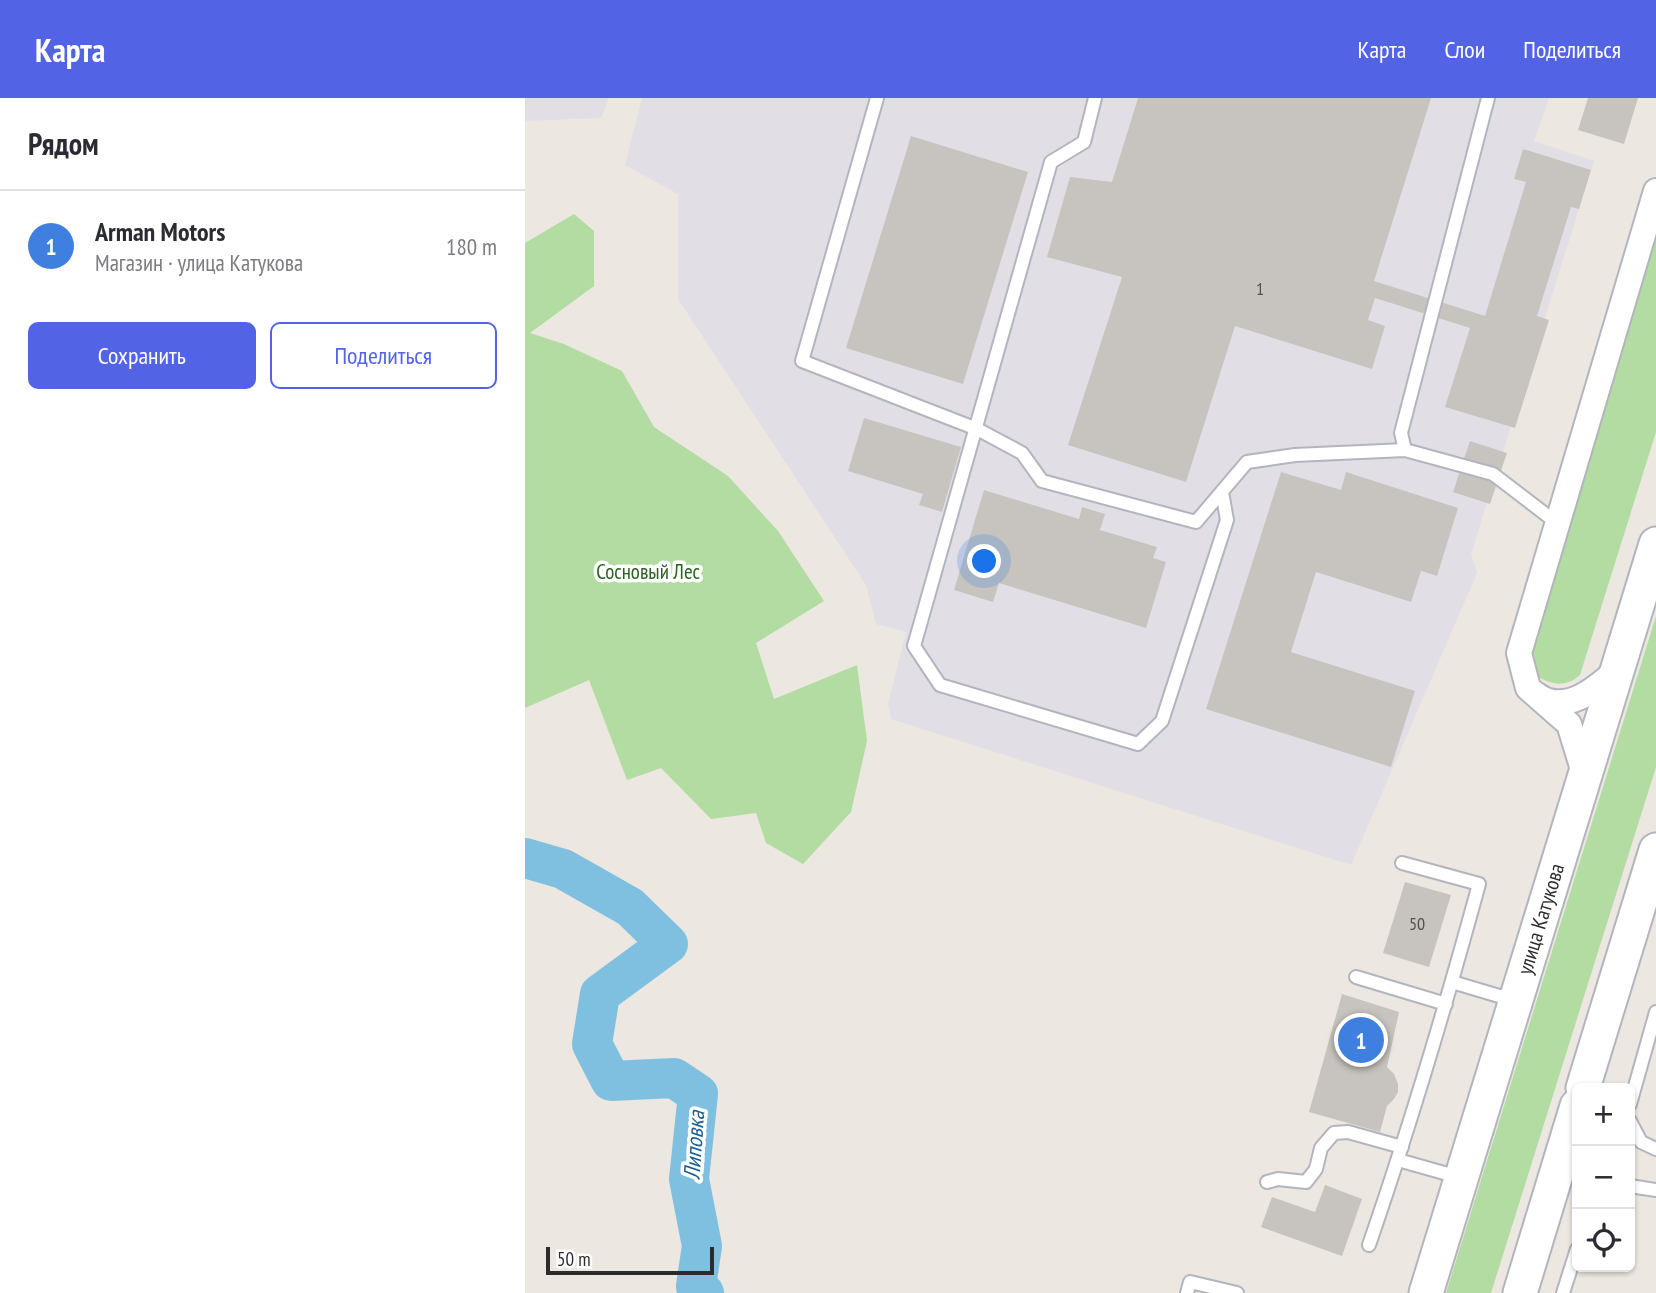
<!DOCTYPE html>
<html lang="ru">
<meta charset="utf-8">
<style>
:root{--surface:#fff;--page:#f2f2f3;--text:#2b2b33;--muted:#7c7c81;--line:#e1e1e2;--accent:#5363e6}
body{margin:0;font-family:"PT Sans Narrow",sans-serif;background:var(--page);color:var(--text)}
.controls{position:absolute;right:21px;bottom:21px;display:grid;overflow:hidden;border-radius:10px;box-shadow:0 2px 5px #0004}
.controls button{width:63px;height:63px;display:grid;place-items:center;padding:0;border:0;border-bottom:2px solid var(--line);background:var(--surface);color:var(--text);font:35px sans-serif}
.scale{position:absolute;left:21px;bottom:18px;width:168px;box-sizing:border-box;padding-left:7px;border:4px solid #2c2c2c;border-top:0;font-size:19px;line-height:24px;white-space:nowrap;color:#2c2c2c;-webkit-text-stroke:5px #fff;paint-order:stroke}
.you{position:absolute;left:460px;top:464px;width:24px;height:24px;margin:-18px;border:5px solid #fff;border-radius:50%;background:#1a73e8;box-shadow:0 0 0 10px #1a73e833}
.badge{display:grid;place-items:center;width:46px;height:46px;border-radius:50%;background:var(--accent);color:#fff;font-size:23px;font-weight:700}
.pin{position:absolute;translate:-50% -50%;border:4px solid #fff;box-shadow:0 2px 7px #0006}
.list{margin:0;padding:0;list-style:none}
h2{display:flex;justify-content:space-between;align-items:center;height:91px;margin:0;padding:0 28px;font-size:30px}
h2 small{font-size:23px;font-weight:400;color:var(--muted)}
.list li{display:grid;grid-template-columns:46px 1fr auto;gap:21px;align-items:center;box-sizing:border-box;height:112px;padding:0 28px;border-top:2px solid var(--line)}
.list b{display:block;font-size:26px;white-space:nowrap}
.list p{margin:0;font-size:23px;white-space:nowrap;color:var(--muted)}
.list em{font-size:23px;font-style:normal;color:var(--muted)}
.actions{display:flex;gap:14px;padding:21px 28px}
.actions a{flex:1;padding:16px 0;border:2px solid var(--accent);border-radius:10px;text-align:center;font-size:24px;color:var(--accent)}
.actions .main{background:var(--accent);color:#fff}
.icon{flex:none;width:38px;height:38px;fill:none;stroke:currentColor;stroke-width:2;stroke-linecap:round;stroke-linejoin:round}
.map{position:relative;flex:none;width:1131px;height:1195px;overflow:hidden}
header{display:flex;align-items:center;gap:42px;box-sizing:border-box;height:98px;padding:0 35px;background:var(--accent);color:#fff}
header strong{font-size:33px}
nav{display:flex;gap:38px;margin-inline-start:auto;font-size:24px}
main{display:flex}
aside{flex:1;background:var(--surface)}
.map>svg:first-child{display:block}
.industrial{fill:#e1dfe5}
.green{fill:#b2dca2}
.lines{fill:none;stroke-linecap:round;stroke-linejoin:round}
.river{stroke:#7fc0e1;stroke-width:40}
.building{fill:#c7c4bf}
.service-casing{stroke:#b3b5be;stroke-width:16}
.minor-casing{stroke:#b3b5be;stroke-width:28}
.secondary-casing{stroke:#b3b5be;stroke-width:37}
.service{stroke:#fff;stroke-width:12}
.minor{stroke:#fff;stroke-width:24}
.secondary{stroke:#fff;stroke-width:33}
.labels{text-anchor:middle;stroke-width:7;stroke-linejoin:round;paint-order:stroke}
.number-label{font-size:18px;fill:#535251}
.park-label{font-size:21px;fill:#2b6123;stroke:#fff}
.street-label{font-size:21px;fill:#2c2c2c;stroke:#fff}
.water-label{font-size:23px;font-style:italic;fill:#1d5f8e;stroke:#fff}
</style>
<header>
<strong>Карта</strong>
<nav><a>Карта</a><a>Слои</a><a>Поделиться</a></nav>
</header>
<main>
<aside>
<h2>Рядом<small></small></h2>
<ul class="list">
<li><span class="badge" style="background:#3f7fe0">1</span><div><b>Arman Motors</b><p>Магазин · улица Катукова</p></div><em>180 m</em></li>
</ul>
<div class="actions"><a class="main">Сохранить</a><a>Поделиться</a></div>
</aside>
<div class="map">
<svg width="1131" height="1195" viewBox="0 0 1131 1195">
<rect width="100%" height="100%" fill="#ece7e0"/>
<g class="industrial">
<polygon points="0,0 84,0 76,20 0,23"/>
<polygon points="117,0 1024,0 1009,43 1069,63 946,456 952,475 826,767 366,621 363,606 381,534 351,526 341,487 153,201 153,96 100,67"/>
</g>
<g class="green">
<polygon points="49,116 69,133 69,188 5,235 39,246 97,273 129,329 203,378 253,433 299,503 231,545 249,601 332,567 342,643 326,714 278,766 241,745 231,715 186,721 136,670 102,682 64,582 0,610 0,145"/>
<path d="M1131,134V334L1055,577C1040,590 1026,587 1010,577L1003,550Z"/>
<polygon points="1131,518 1131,669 966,1195 921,1195"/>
</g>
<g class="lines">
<polyline class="river" points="0,760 38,771 105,809 143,846 75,896 67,946 86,983 149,980 173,996 164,1081 177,1148 171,1188 179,1195"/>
</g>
<g class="building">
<polygon points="613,0 906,0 849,183 960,218 1001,84 989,81 998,51 1066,72 1054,111 1046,109 1012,218 1024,222 990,330 920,309 945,230 850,200 843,222 860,228 847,271 710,228 661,384 543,347 597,179 522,159 545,79 587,84"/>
<polygon points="1063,0 1113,0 1099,46 1053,32"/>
<polygon points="386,38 503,74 438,286 321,250"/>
<polygon points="339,320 436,349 417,414 394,407 398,396 323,373"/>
<polygon points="945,343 982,355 965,406 928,394"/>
<polygon points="756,374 816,392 821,374 933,410 912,478 896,473 886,504 791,474 766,554 890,593 866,669 681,611"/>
<polygon points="459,392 554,421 557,409 580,416 575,432 632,449 628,460 641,464 621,530 474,485 468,504 429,492"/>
<polygon points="880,784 926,797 904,869 858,855"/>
<polygon points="817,896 874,914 862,969 869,976 873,986 873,994 869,1001 862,1008 855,1034 784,1014"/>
<polygon points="800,1087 837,1101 817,1158 736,1129 747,1099 790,1114"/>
</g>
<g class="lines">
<defs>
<g id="service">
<polyline points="352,0 277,263 452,331 497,355 517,383 671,424 722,364 770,357 880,352 968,376 1032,425"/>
<polyline points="570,0 559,44 526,64 389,548 415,587 613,646 637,623 702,422 697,394"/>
<polyline points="880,352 876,335 963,0"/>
<polyline points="831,879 921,906"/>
<polyline points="927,884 991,903"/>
<polyline points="1105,1006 1131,914"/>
<polyline points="1105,1023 1116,1044 1131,1051"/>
<polyline points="873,1062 937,1080"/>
<polyline points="742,1084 753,1081 781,1084 791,1071 796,1050 809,1035 823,1034 877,1049"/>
<polyline points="1105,1088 1131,1092"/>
<path d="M844,1147C885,1028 921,907 954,786L877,765"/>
<polyline points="662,1195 665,1184 712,1195"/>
<polyline points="1038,1195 1052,1151"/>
</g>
<g id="minor">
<path d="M1012,597C1040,618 1072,590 1092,572"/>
<polyline points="1060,678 1044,626 1003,590 994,555 1131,93"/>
</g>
<g id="secondary">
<polyline points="1058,990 1131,752"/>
<polyline points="901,1195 1131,446"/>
<polyline points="995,1195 1052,1008"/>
</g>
</defs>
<use href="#service" class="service-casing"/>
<use href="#minor" class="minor-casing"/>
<use href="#secondary" class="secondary-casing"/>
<use href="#service" class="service"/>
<use href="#minor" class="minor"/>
<use href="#secondary" class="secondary"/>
</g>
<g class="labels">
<g class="number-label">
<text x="735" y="197">1</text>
<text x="892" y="832">50</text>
</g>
<g class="park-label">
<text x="123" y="481">Сосновый Лес</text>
</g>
<g class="street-label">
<text transform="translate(1016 821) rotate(-73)" y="7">улица Катукова</text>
</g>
<g class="water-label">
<text transform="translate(169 1047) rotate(-86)" y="8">Липовка</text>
</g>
</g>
</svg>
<div class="controls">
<button>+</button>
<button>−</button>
<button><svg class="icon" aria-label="locate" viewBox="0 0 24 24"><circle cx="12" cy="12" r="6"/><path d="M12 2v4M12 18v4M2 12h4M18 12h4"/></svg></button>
</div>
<div class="scale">50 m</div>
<div class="you"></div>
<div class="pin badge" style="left:836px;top:942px;background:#3f7fe0">1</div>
</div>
</main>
